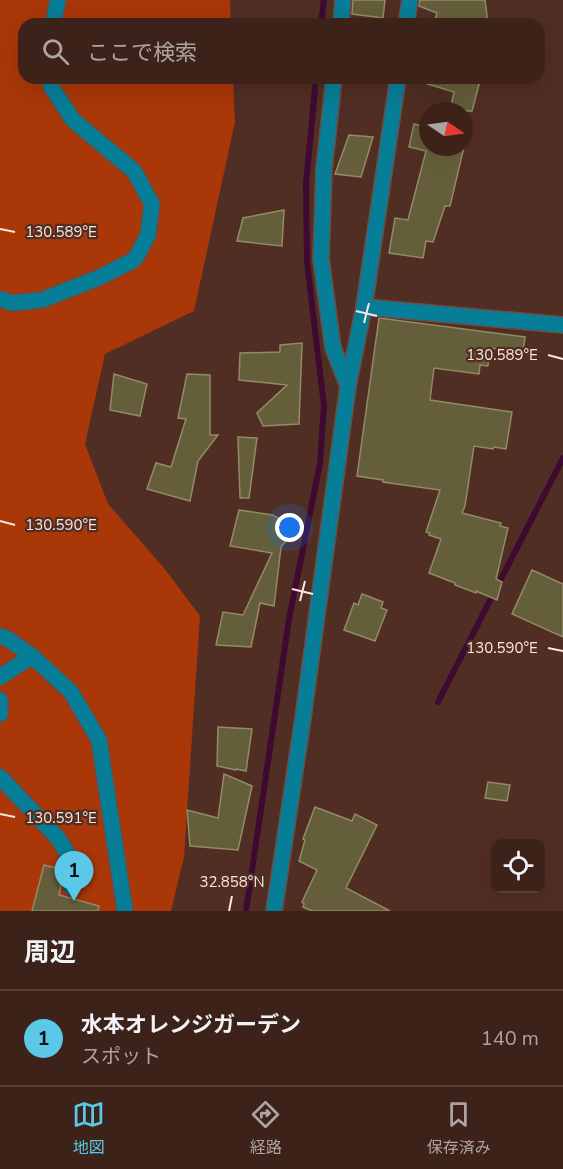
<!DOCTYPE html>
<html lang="ja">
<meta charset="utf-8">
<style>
:root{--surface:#3d221a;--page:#482f27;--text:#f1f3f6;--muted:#ada4a2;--line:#563f39;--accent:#5ac8e6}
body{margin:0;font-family:"Nunito Sans","Noto Sans JP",sans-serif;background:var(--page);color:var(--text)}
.controls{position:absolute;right:18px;bottom:18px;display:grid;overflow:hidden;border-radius:12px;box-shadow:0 6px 24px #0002}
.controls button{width:54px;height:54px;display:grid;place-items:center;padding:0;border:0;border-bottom:2px solid var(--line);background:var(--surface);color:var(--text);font:30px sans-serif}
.compass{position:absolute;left:419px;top:102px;width:54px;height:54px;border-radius:50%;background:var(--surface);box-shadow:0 6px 24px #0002;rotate:103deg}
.you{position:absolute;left:290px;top:528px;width:21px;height:21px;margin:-15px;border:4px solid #fff;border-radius:50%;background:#1a73e8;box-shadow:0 0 0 9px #1a73e833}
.badge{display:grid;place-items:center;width:39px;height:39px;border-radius:50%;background:var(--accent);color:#111;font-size:20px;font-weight:700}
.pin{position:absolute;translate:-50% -50px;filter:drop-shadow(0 2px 3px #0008)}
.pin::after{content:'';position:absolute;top:32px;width:21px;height:18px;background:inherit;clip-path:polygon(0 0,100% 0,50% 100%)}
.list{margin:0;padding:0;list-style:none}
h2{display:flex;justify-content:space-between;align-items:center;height:78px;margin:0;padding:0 24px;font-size:26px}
h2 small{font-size:20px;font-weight:400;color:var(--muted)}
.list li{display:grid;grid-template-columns:39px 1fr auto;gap:18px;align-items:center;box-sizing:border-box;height:96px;padding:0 24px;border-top:2px solid var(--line)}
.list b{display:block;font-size:22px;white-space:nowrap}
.list p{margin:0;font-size:20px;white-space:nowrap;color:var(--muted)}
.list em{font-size:20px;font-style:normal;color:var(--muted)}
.icon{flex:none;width:33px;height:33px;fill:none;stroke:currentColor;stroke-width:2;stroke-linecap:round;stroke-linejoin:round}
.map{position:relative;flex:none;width:563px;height:911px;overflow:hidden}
.search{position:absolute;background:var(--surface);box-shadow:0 6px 24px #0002;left:18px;right:18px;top:18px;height:66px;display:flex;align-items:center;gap:15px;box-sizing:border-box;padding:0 21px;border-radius:18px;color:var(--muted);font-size:22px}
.sheet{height:174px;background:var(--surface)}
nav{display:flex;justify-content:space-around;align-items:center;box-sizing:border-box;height:84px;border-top:2px solid var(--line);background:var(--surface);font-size:16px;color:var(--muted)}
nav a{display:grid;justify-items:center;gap:3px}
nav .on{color:var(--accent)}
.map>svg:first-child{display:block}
.forest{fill:#a93707}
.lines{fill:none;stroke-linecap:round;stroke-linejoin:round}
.stream{stroke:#3e0a32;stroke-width:6}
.building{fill:#655e3a;stroke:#928b65;stroke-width:1.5}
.minor-casing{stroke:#6c4b41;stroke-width:18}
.minor{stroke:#067e97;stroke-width:15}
.ticks{fill:none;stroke:#fbe5dd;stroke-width:2}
.ticks-label{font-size:15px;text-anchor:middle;fill:#fbe5dd;stroke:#512e23;stroke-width:4.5;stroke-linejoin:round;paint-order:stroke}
</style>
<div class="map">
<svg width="563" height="911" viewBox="0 0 563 911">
<rect width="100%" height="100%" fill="#512e23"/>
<polygon class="forest" points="0,0 230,0 231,24 24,24 24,78 233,78 235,122 194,311 105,354 85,444 108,504 164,568 200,616 184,857 171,911 0,911"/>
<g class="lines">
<g class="stream">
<polyline points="321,24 324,0"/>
<polyline points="438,702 563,458"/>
<polyline points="246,911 289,619 320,463 324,406 307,262 306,184 316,78"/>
</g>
</g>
<g class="building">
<polygon points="353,0 385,0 383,18 352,14"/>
<polygon points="420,0 485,0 488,24 434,24 437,13 419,6"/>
<polygon points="422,78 468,78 480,81 472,111 450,111 454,92 421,82"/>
<polygon points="414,124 428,127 428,147 464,147 450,206 445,206 433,242 426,241 423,258 389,253 395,218 408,220 426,151 409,147"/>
<polygon points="349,135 373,137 361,177 335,174"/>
<polygon points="284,210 282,246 237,241 243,218"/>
<polygon points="379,318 525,337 523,352 490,348 488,366 480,365 479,374 434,368 430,400 512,412 506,449 494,447 493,449 474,446 465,506 462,513 501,523 500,526 508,528 496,579 502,582 497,600 476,591 476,593 455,585 455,583 429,573 441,539 429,535 430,533 426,532 440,490 383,482 383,480 357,476"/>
<polygon points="302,343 299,424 263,426 257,413 287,385 239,380 240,353 280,352 280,345"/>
<polygon points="114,374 147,384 140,416 110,410"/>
<polygon points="187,374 210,375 210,435 218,435 198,461 190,501 147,489 156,463 171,467 186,419 178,418"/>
<polygon points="238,437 257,438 249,498 240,498"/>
<polygon points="239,510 273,515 296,529 281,547 274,606 260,603 251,647 216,645 223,612 243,615 272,553 230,546"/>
<polygon points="532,570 563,584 563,637 512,614"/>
<polygon points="362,594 383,602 381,608 387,610 375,641 344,630 354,603 358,605"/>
<polygon points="218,727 252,729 246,771 236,769 236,770 217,766"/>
<polygon points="224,774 252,786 238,850 190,846 187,810 218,818"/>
<polygon points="488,782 510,785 507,801 485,798"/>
<polygon points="315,807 352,821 355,814 377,825 346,888 390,911 312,911 303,907 304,904 302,902 317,870 299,861 305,840 303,839"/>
<polygon points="44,865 60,869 61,886 59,895 99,906 98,911 32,911"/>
</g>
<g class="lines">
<defs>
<g id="minor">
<polyline points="53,24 58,0"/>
<polyline points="341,24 343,0"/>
<polyline points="406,24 410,0"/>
<polyline points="334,78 324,169 321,259 333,348 348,386"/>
<polyline points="0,299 12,303 42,300 98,278 132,261 137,256 148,235 152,204 134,171 73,120 52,88 49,78"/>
<polyline points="364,307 563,325"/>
<polyline points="0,636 8,639 32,656 71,692 99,740 125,911"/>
<polyline points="0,677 32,656"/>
<polyline points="0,700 0,714"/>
<polyline points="0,777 57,837 68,854 71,887"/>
<polyline points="274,911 303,718 348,386 364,307 398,78"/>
</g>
</defs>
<use href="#minor" class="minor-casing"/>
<use href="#minor" class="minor"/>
</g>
<path class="ticks" d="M0,229L15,232M356,311L377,316M364,323L369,303M548,355L563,359M0,521L15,525M292,589L313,594M300,601L305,581M548,648L563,651M0,814L15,817M229,911L232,896"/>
<g class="ticks-label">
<text x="61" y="237">130.589°E</text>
<text x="502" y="360">130.589°E</text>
<text x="61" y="530">130.590°E</text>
<text x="502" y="653">130.590°E</text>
<text x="61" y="823">130.591°E</text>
<text x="232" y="887">32.858°N</text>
</g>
</svg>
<div class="controls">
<button><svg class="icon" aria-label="locate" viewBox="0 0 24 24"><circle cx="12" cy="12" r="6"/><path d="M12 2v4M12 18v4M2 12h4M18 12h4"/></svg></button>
</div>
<svg class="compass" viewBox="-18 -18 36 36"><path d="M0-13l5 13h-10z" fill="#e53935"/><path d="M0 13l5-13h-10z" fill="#ada4a2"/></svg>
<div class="you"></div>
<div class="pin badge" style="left:74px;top:901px">1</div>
<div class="search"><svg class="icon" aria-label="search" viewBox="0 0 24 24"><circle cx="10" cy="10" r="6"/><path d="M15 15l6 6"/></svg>ここで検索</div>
</div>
<section class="sheet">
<h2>周辺<small></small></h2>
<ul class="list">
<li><span class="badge">1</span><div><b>水本オレンジガーデン</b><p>スポット</p></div><em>140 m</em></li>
</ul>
</section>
<nav>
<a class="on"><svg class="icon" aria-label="map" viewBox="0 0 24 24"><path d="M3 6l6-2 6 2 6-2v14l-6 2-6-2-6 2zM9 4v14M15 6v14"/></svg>地図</a>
<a><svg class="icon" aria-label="directions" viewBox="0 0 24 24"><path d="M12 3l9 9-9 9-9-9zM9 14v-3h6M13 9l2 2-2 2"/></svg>経路</a>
<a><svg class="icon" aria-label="saved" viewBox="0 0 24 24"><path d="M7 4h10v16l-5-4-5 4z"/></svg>保存済み</a>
</nav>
